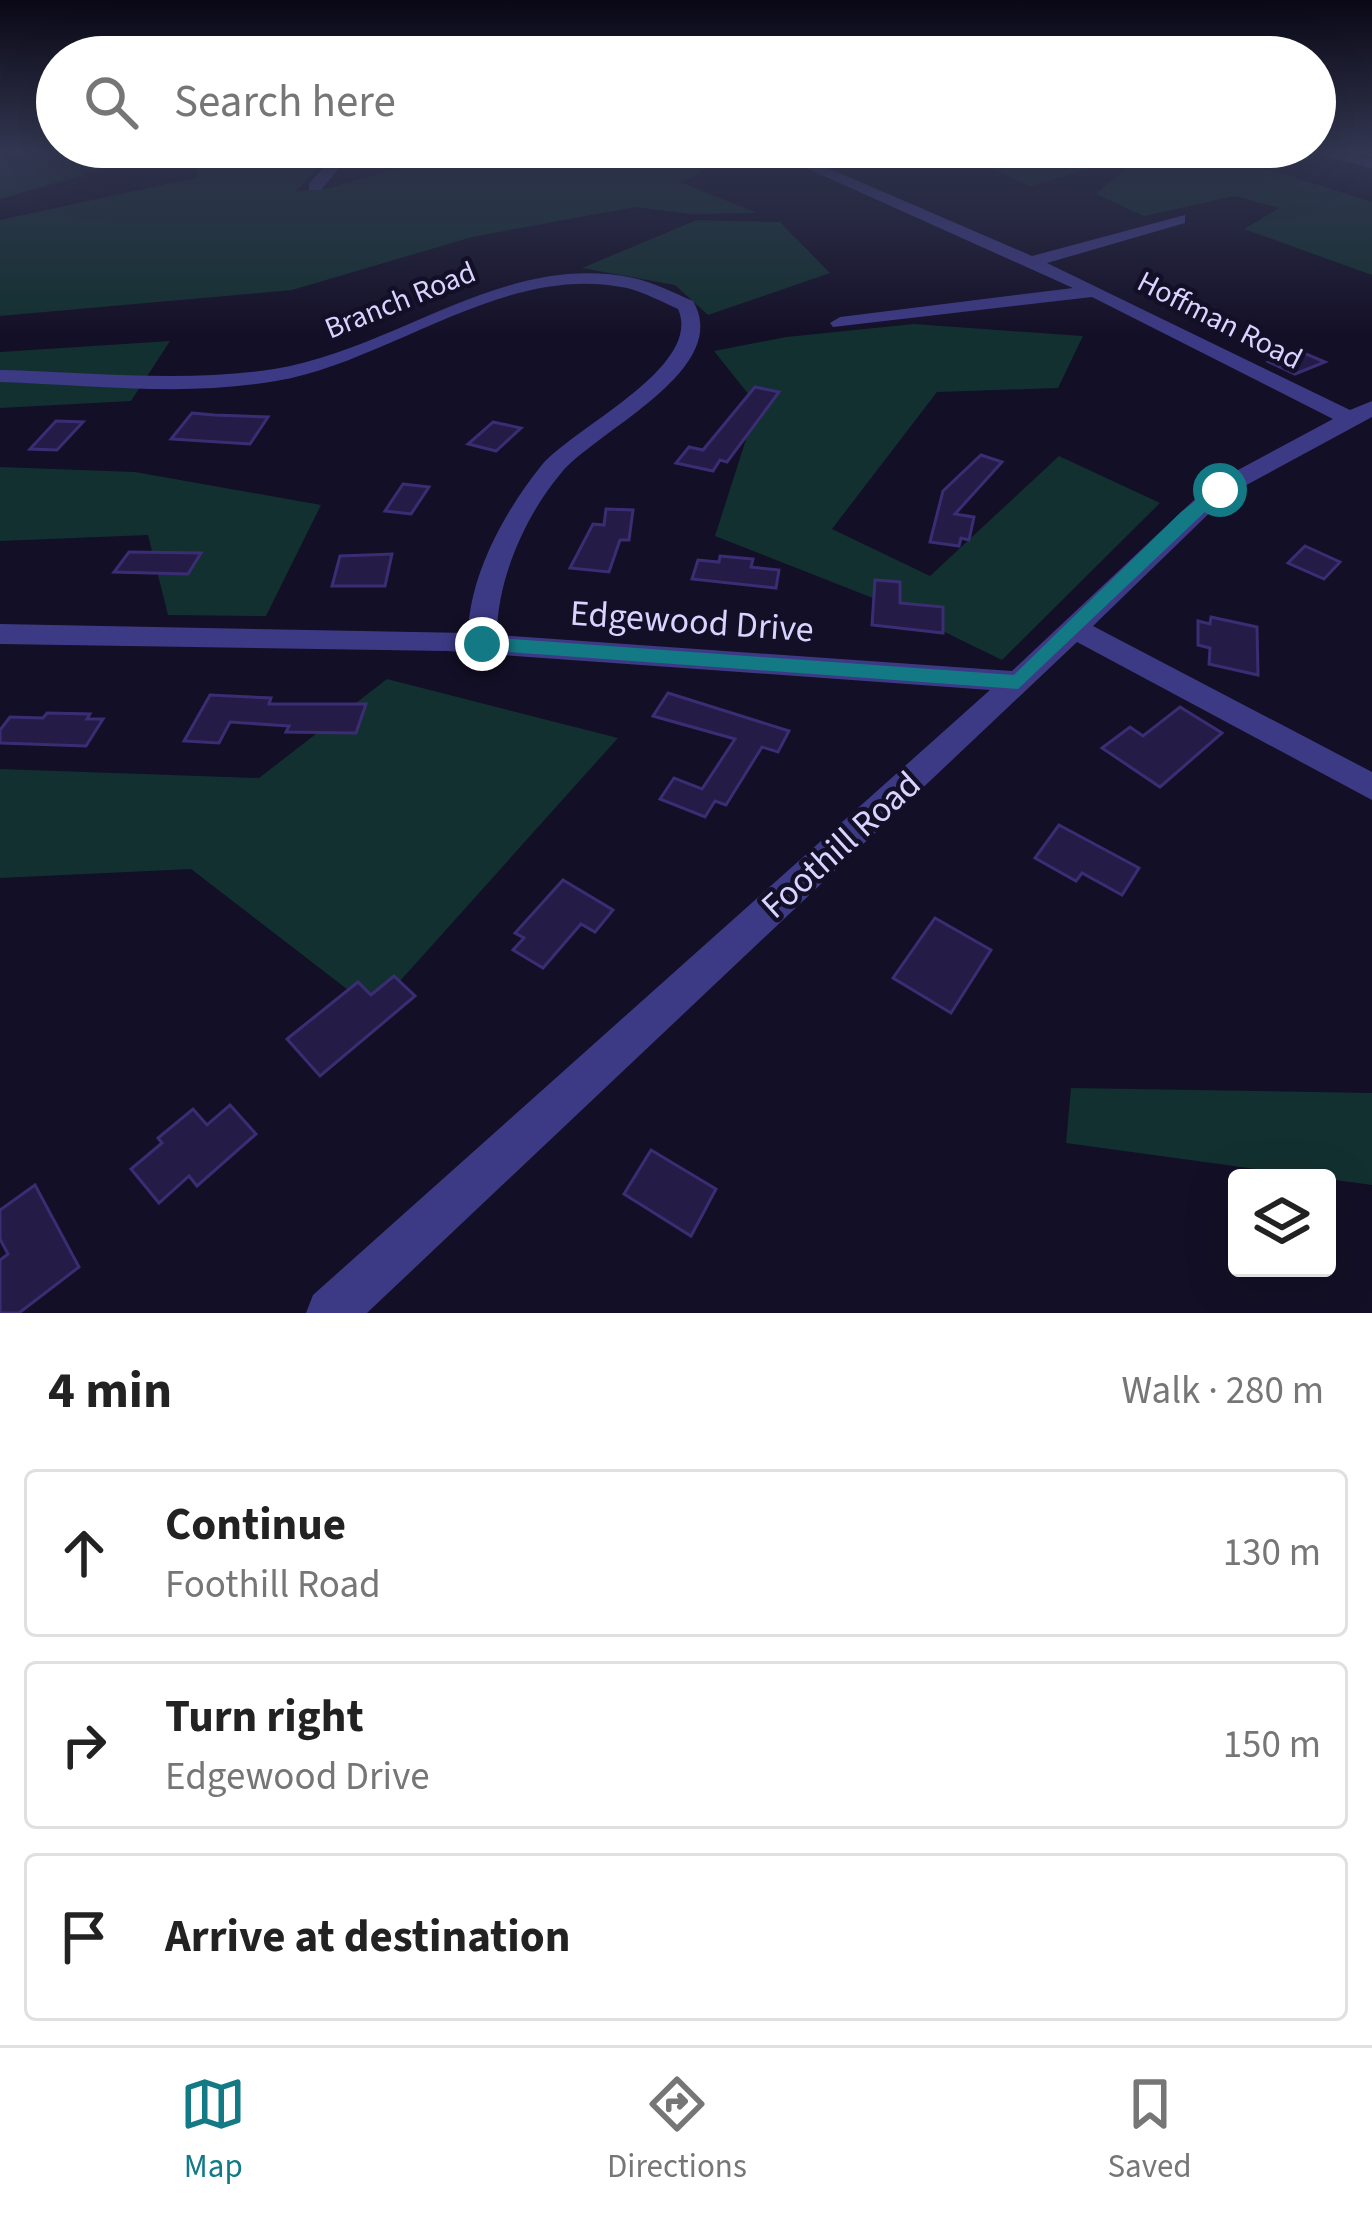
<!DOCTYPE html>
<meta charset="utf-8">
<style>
:root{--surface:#fff;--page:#f6f6f6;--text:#222;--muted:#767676;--line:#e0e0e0;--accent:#137a85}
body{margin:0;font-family:"Source Sans 3",sans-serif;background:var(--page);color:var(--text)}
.controls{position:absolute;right:36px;bottom:36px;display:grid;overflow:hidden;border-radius:12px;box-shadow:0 12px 48px #0002}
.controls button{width:108px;height:108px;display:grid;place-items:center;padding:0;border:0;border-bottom:3px solid var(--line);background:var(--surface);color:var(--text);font:60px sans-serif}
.stop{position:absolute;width:36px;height:36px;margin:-27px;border:9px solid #137a85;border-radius:50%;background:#fff}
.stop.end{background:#137a85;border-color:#fff;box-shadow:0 3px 12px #0008}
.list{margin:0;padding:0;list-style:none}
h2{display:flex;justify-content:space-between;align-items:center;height:156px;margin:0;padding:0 48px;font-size:51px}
h2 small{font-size:39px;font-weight:400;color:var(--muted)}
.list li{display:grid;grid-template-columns:78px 1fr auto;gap:36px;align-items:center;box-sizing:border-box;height:168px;margin:0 24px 24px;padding:0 24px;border:3px solid var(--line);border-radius:12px}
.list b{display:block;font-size:45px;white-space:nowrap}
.list p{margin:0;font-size:39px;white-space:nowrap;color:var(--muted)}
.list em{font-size:39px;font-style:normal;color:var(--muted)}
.icon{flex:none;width:66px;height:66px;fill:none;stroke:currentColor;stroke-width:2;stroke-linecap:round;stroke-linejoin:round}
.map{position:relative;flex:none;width:1372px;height:1313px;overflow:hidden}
.search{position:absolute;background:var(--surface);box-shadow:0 12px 48px #0002;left:36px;right:36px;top:36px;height:132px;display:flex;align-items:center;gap:30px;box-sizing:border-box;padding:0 42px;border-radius:66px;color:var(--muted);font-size:45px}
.sheet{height:732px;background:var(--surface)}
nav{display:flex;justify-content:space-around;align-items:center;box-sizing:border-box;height:168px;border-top:3px solid var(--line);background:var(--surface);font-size:33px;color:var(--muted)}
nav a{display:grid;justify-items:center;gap:6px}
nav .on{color:var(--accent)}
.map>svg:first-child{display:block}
.green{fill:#12302f}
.building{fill:#241b47;stroke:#3b2d73;stroke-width:3}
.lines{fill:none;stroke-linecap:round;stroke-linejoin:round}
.minor{fill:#3d3a85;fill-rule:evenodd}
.route{fill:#137a85}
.labels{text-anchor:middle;stroke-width:9;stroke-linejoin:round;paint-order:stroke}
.far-street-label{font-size:30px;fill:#d9d4ff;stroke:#130f26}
.street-label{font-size:36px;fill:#d9d4ff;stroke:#130f26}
</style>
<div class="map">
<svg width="1372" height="1313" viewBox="0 0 1372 1313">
<rect width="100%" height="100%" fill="#130f26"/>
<g class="green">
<polygon points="0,152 332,152 295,192 329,188 453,152 740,152 680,182 757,213 690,214 635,207 472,237 292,290 0,316 0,220 199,177 189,154 110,167 0,199"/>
<polygon points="1025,152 1175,152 1271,170 1372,202 1372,275 1244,229 1279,208 1235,196 1144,216 1096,194 1126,168 1102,165 1030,186 984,165"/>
<polygon points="697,220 780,222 830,273 708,315 675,285 582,268"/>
<polygon points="914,324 1083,336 1058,388 937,392 832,529 930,576 1059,456 1160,503 1002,660 883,602 715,536 757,405 714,351 786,337"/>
<polygon points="170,341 131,401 0,408 0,352"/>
<polygon points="0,467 135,472 321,505 266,616 168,615 148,535 0,541"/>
<polygon points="387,679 618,738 374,1010 191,869 0,878 0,769 259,778"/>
<polygon points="1071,1088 1372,1093 1372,1185 1066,1143"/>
</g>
<g class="building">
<polygon points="1299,351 1325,362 1295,374 1269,362"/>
<polygon points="755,387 779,392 727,462 720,460 713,471 676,463 689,447 703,450"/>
<polygon points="192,413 214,415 268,417 250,444 171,439"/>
<polygon points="56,421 83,422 57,450 30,449"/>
<polygon points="493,422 521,428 496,451 468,444"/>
<polygon points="981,455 1002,462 955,514 974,517 969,540 961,538 959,546 930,542 943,491"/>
<polygon points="403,484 429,487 411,514 385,511"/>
<polygon points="606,509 633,510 629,540 620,540 609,572 570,568 593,524 604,525"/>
<polygon points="1305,546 1340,562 1324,579 1288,563"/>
<polygon points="129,552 201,553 188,574 114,572"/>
<polygon points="392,554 385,586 332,586 340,556"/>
<polygon points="720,556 753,559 751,567 779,570 776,588 692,579 698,560 719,562"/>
<polygon points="875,580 900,582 900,603 943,607 943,633 872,625"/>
<polygon points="1211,617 1257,627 1258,675 1209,664 1210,648 1198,645 1198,621 1210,624"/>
<polygon points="668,693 789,731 778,752 762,747 726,805 715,801 705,817 660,799 674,778 702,789 735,739 653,716"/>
<polygon points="210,695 271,698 269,704 366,704 356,733 286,732 289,726 230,722 219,743 184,741"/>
<polygon points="1180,707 1222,733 1160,787 1102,748 1130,727 1143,736"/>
<polygon points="47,713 90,714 87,719 103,719 86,746 0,743 0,730 10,717 43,718"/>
<polygon points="1059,825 1139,868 1122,895 1082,873 1076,881 1035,858"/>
<polygon points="563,880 613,910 595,932 581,924 543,968 513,950 524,938 515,933"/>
<polygon points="935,918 991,950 951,1013 893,978"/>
<polygon points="394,976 415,996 320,1076 287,1039 358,982 371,995"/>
<polygon points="230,1105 256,1134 197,1186 189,1176 159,1203 131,1169 162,1143 158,1138 193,1109 207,1125"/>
<polygon points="651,1150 716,1189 691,1236 624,1194"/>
<polygon points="35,1185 79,1267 19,1313 0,1313 0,1260 8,1254 0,1239 0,1210"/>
</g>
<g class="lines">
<g class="minor">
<polygon points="337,152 352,152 321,190 309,190 309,184"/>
<polygon points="1319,152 1372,159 1372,168 1321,155"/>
<path d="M798,155L1032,256L1185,215V223L1047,263L1350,410L1372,401V417L1228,495L1093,626L1372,772V800L1077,642L367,1313H306L313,1295L990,690L447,651L0,644V624L468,633C470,574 505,511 541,466C572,428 704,367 678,309C662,302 644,292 627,288C505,262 392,361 276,381C186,397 91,385 0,382V370C90,372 184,383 274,369C397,349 504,251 633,278C653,282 674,293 693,301C733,369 598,430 562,472C526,514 497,579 497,635L1012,671L1210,485L1333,419L1092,297L833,327L830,323L840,317L1073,288L793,162Z"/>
</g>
</g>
<linearGradient id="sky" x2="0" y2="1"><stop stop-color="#0a0815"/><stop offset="0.45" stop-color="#333752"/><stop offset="1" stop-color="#333752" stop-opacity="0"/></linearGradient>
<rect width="1372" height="336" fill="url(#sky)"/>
<polygon class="route" points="1214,486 1228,490 1018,689 482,650 472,644 482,637 1014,675 1181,512"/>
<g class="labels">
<g class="far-street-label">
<text transform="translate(400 300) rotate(-22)" y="10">Branch Road</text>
<text transform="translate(1220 320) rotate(27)" y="10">Hoffman Road</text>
</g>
<g class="street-label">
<text transform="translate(692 620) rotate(4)" y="13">Edgewood Drive</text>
<text transform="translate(840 844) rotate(-42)" y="13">Foothill Road</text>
</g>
</g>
</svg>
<div class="controls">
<button><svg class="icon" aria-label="layers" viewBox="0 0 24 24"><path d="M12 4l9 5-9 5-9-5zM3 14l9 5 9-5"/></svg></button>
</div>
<div class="stop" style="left:1220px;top:490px"></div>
<div class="stop end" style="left:482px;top:644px"></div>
<div class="search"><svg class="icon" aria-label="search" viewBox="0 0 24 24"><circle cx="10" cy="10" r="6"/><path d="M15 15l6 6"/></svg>Search here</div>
</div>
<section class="sheet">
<h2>4 min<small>Walk · 280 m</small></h2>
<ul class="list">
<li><svg class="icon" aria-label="ahead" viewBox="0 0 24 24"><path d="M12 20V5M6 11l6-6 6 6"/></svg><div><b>Continue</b><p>Foothill Road</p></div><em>130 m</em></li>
<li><svg class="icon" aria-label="right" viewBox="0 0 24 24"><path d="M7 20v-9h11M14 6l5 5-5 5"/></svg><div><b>Turn right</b><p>Edgewood Drive</p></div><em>150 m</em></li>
<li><svg class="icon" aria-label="arrive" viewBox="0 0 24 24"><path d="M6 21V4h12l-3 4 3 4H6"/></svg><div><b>Arrive at destination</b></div></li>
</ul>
</section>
<nav>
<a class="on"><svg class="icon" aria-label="map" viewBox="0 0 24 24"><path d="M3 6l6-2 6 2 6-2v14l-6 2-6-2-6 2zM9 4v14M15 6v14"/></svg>Map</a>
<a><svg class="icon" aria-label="directions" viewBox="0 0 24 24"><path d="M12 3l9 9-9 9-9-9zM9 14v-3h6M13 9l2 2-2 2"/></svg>Directions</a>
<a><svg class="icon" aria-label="saved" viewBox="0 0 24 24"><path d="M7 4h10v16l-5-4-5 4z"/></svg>Saved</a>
</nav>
